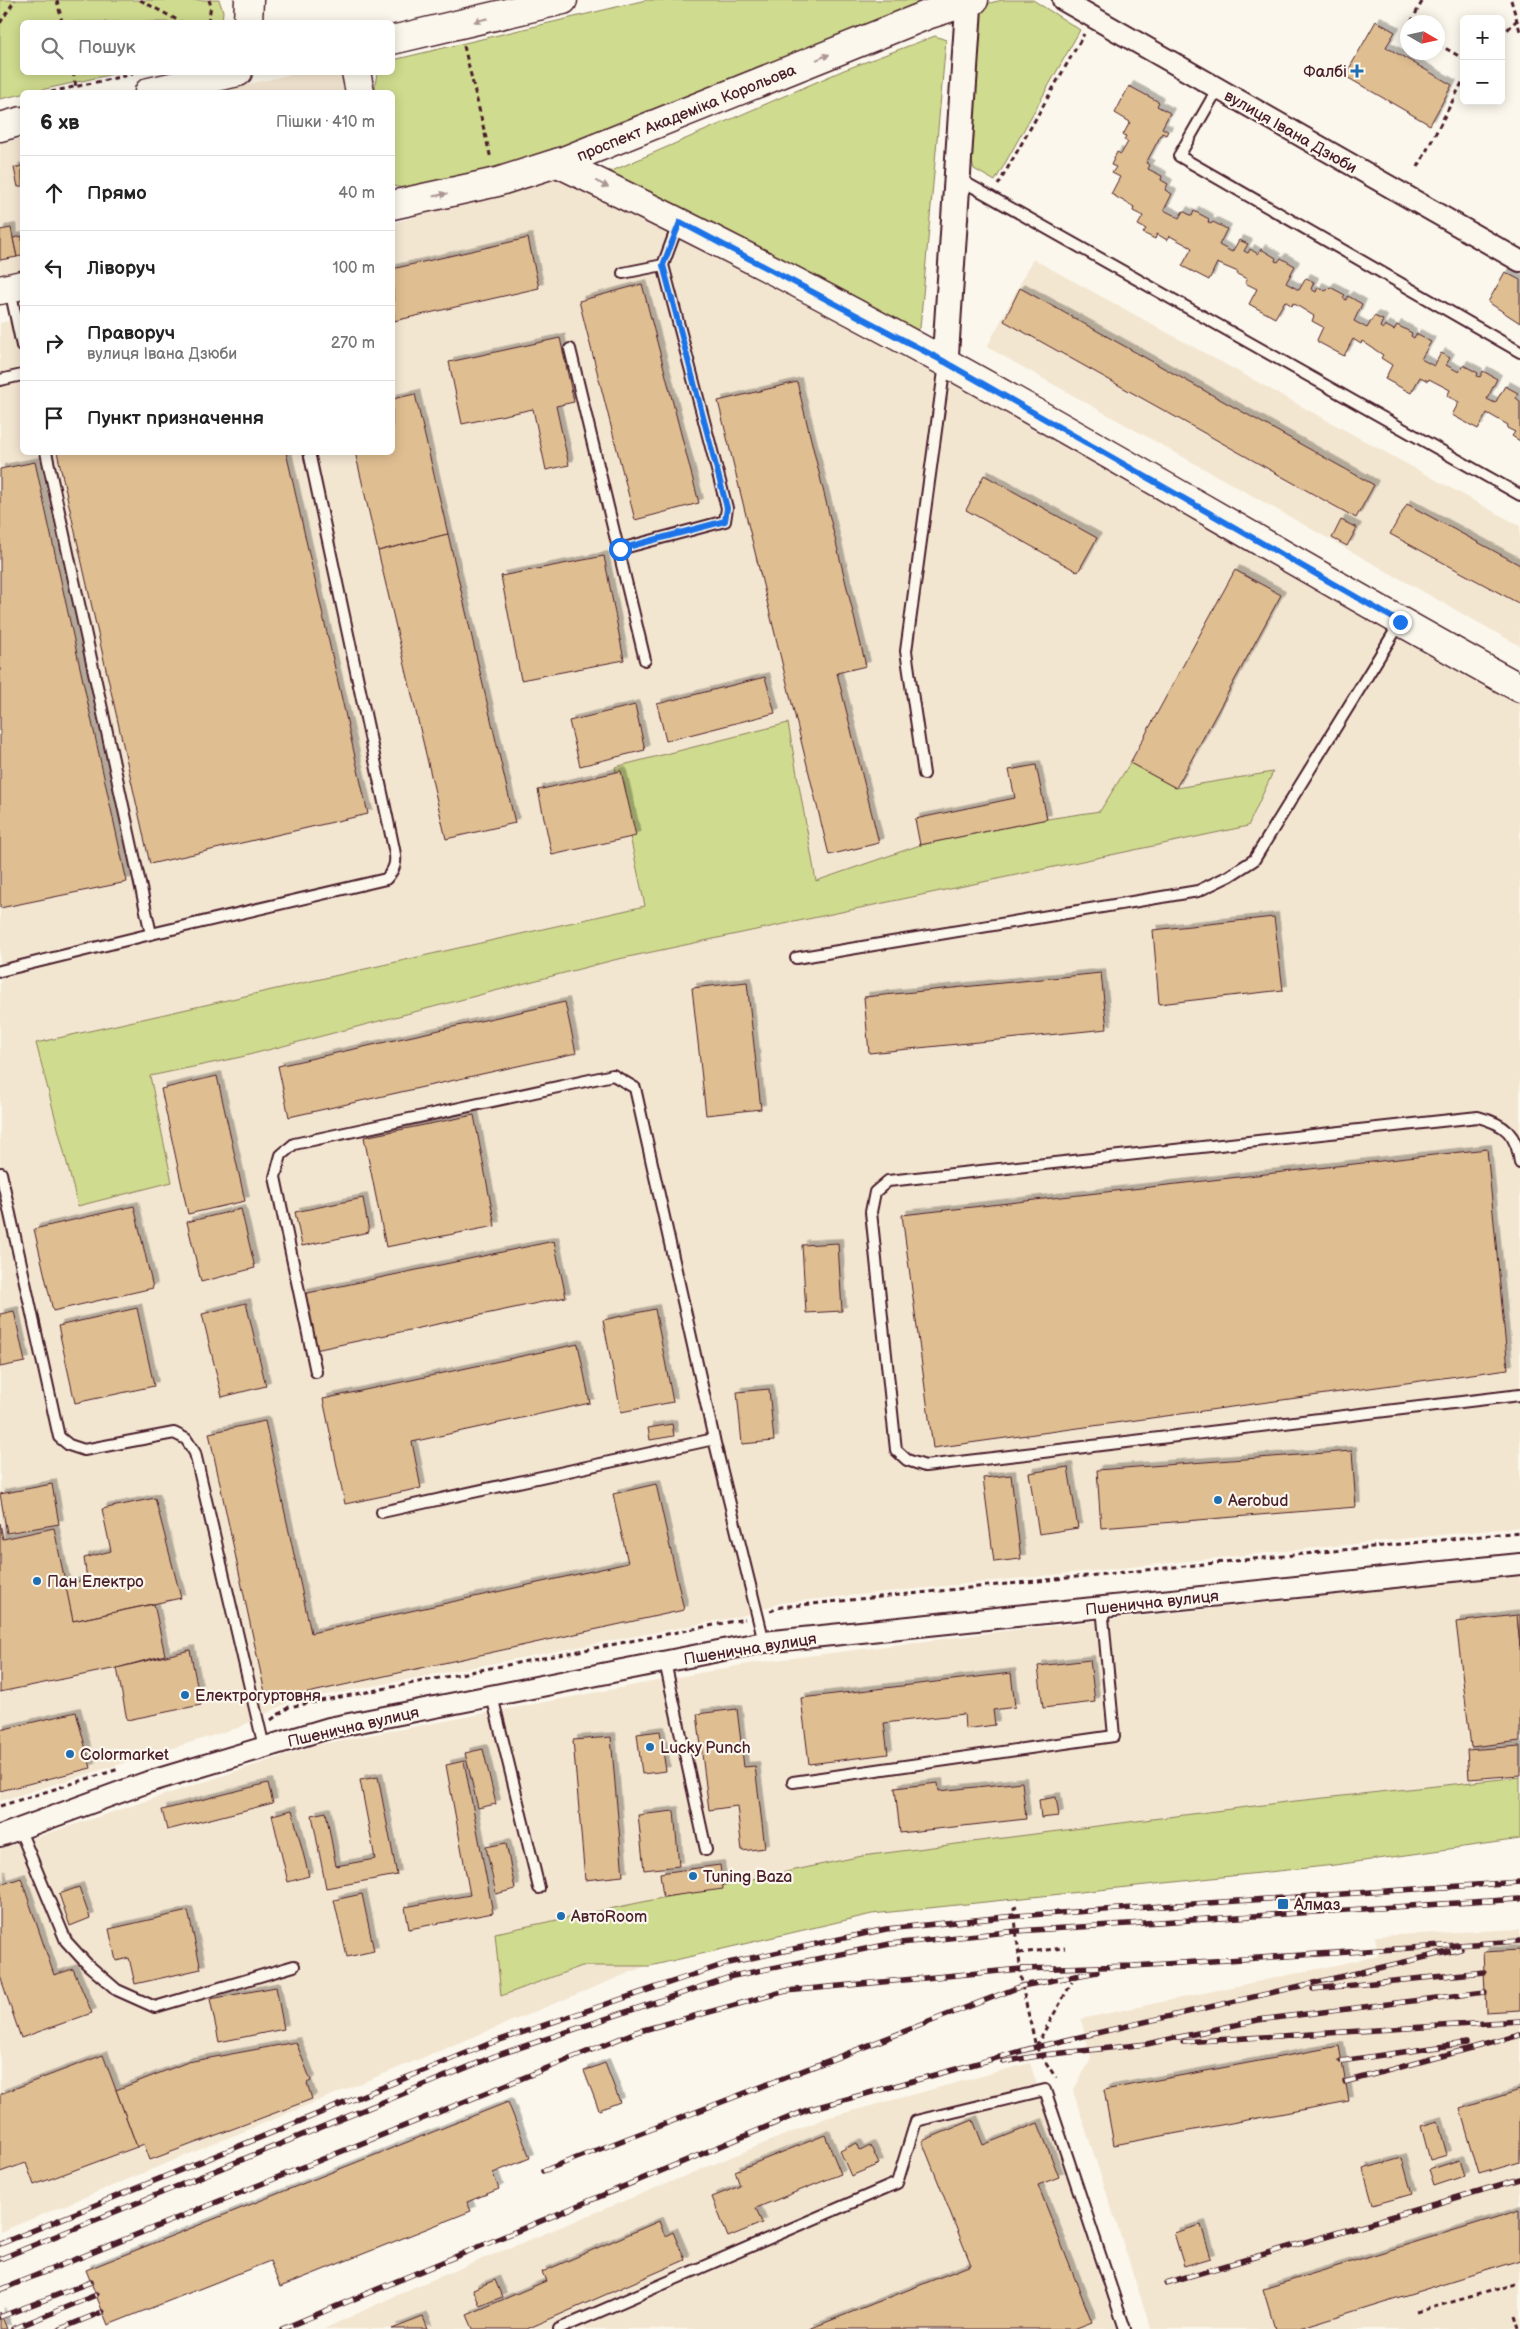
<!DOCTYPE html>
<html lang="uk">
<meta charset="utf-8">
<style>
:root{--surface:#fff;--page:#f2f2f2;--text:#222;--muted:#767676;--line:#e0e0e0}
body{margin:0;font-family:"Balsamiq Sans",sans-serif;background:var(--page);color:var(--text)}
.controls{position:absolute;right:15px;top:15px;display:grid;overflow:hidden;border-radius:8px;box-shadow:0 2px 12px #0003}
.controls button{width:45px;height:45px;display:grid;place-items:center;padding:0;border:0;border-bottom:1px solid var(--line);background:var(--surface);color:var(--text);font:25px sans-serif}
.compass{position:absolute;left:1400px;top:15px;width:45px;height:45px;border-radius:50%;background:var(--surface);box-shadow:0 2px 12px #0003;rotate:99deg}
.stop{position:absolute;width:15px;height:15px;margin:-11px;border:4px solid #1a73e8;border-radius:50%;background:#fff}
.stop.end{background:#1a73e8;border-color:#fff;box-shadow:0 1px 5px #0008}
.list{margin:0;padding:0;list-style:none}
h2{display:flex;justify-content:space-between;align-items:center;height:65px;margin:0;padding:0 20px;font-size:21px}
h2 small{font-size:16px;font-weight:400;color:var(--muted)}
.list li{display:grid;grid-template-columns:32px 1fr auto;gap:15px;align-items:center;box-sizing:border-box;height:75px;padding:0 20px;border-top:1px solid var(--line)}
.list b{display:block;font-size:19px;white-space:nowrap}
.list p{margin:0;font-size:16px;white-space:nowrap;color:var(--muted)}
.list em{font-size:16px;font-style:normal;color:var(--muted)}
.icon{flex:none;width:28px;height:28px;fill:none;stroke:currentColor;stroke-width:2;stroke-linecap:round;stroke-linejoin:round}
.map{position:relative;flex:none;width:1520px;height:2329px;overflow:hidden}
.search{position:absolute;background:var(--surface);box-shadow:0 2px 12px #0003;left:20px;top:20px;width:375px;height:55px;display:flex;align-items:center;gap:12px;box-sizing:border-box;padding:0 18px;border-radius:8px;color:var(--muted);font-size:19px}
.panel{position:absolute;background:var(--surface);box-shadow:0 2px 12px #0003;left:20px;top:90px;width:375px;height:365px;border-radius:8px}
.map>svg:first-child{display:block}
.built{fill:#f3e6d1}
.green{fill:#cfdb8e;stroke:#8c7d5c}
.building{fill:#dfbe91;stroke:#4a1f2b;filter:url(#shadow)}
.lines{fill:none;stroke-linecap:round;stroke-linejoin:round}
.service-casing{stroke:#4a1f2b;stroke-width:14}
.minor-casing{stroke:#4a1f2b;stroke-width:24}
.tertiary-casing{stroke:#4a1f2b;stroke-width:29}
.secondary-casing{stroke:#4a1f2b;stroke-width:31}
.path{stroke:#4a1f2b;stroke-width:3;stroke-dasharray:5 4;stroke-linecap:butt}
.service{stroke:#fbf7ec;stroke-width:10}
.minor{stroke:#fbf7ec;stroke-width:20}
.tertiary{stroke:#fbf7ec;stroke-width:25}
.secondary{stroke:#fbf7ec;stroke-width:28}
.rail-casing{stroke:#4a1f2b;stroke-width:5.5}
.rail{stroke:#fbf7ec;stroke-width:4;stroke-dasharray:11;stroke-linecap:butt}
.oneway{fill:#ab9695}
.route{stroke:#1a73e8;stroke-width:6}
.poi-dot{fill:#1f6fb2;stroke:#fbf7ec;stroke-width:2}
.labels{text-anchor:middle;stroke-width:4.5;stroke-linejoin:round;paint-order:stroke}
.poi-label{font-size:16px;fill:#4a1f2b;stroke:#fbf7ec;text-anchor:start}
.street-label{font-size:16px;fill:#4a1f2b;stroke:#fbf7ec}
</style>
<div class="map">
<svg width="1520" height="2329" viewBox="0 0 1520 2329">
<defs>
<filter id="shadow"><feDropShadow dx="4.5" dy="-4.5" stdDeviation="0" flood-color="#0004"/></filter>
</defs>
<rect width="100%" height="100%" fill="#fbf7ec"/>
<filter id="ink" filterUnits="userSpaceOnUse"><feTurbulence type="fractalNoise" baseFrequency=".02" numOctaves="2"/><feDisplacementMap in="SourceGraphic" scale="10" xChannelSelector="R" yChannelSelector="G"/><feConvolveMatrix kernelMatrix="1 2 1 2 8 2 1 2 1" color-interpolation-filters="sRGB"/></filter>
<g filter="url(#ink)">
<g class="built">
<polygon points="301,72 349,73 355,92 215,92"/>
<polygon points="22,138 22,275 0,280 0,143"/>
<polygon points="561,174 948,375 1520,701 1520,1527 780,1603 742,1616 289,1702 238,1728 0,1801 0,323 22,318 22,452 392,452 393,223"/>
<polygon points="1033,259 1520,526 1520,646 987,347"/>
<polygon points="1520,1575 1520,1820 1079,1869 699,1944 0,2232 0,1849 316,1745 753,1663 1005,1631"/>
<polygon points="1520,1929 1520,2329 1151,2329 1073,2091 1091,2059 1081,2019 1378,1956 1375,1936"/>
<polygon points="1030,2063 1117,2329 324,2329 412,2288 826,2118"/>
</g>
<g class="green">
<polygon points="0,0 219,0 223,11 222,22 22,22 22,72 118,73 0,99"/>
<polygon points="646,0 935,0 495,174 403,188 393,186 392,92 376,92 375,85 377,73 392,72 393,60"/>
<polygon points="1002,0 1033,0 1080,30 995,181 974,169 969,151 978,6"/>
<polygon points="935,36 946,40 920,328 910,333 605,174 844,70"/>
<polygon points="788,723 816,881 920,845 1047,819 1100,811 1130,763 1176,788 1273,772 1248,826 614,960 241,1057 150,1076 172,1182 78,1206 36,1043 645,906 615,767"/>
<polygon points="1520,1777 1520,1839 1335,1865 872,1914 650,1966 582,1966 501,1996 495,1933 862,1856 1286,1802"/>
</g>
<g class="building">
<polygon points="1376,21 1395,32 1386,47 1452,85 1430,125 1345,76"/>
<polygon points="1129,86 1159,102 1157,106 1170,113 1162,128 1168,131 1166,135 1162,133 1146,163 1150,165 1148,169 1162,176 1161,180 1168,184 1165,190 1172,194 1164,210 1179,218 1183,211 1192,216 1194,211 1209,219 1208,222 1211,224 1213,222 1227,229 1219,245 1232,252 1239,240 1248,244 1244,251 1248,253 1250,249 1258,254 1261,249 1276,258 1275,261 1278,262 1281,258 1295,266 1286,283 1299,290 1306,278 1314,282 1311,289 1316,292 1318,287 1326,291 1330,287 1345,295 1343,298 1346,300 1348,296 1362,304 1354,321 1367,328 1374,316 1383,320 1380,327 1383,329 1385,325 1394,330 1397,325 1412,333 1411,336 1414,338 1416,334 1431,342 1421,359 1434,366 1441,353 1450,358 1446,365 1459,372 1463,365 1478,373 1477,376 1480,377 1483,371 1497,379 1487,399 1495,403 1505,386 1518,393 1516,398 1520,401 1520,441 1512,436 1515,432 1507,428 1508,425 1487,413 1478,429 1452,415 1459,402 1447,396 1450,390 1429,379 1428,381 1420,377 1411,393 1385,379 1392,365 1381,358 1383,355 1362,341 1361,344 1353,339 1344,356 1318,342 1317,340 1323,327 1312,321 1314,316 1293,303 1292,306 1285,301 1275,318 1249,304 1257,289 1245,283 1247,279 1237,274 1238,272 1217,263 1209,280 1182,266 1192,248 1170,236 1167,240 1157,234 1155,239 1143,233 1146,229 1138,225 1143,216 1133,211 1134,207 1111,194 1120,177 1112,173 1116,167 1111,165 1117,152 1121,154 1128,142 1124,140 1126,136 1123,135 1130,122 1115,113"/>
<polygon points="22,166 22,186 18,187 14,168"/>
<polygon points="11,228 17,257 0,260 0,230"/>
<polygon points="22,236 22,255 17,257 13,238"/>
<polygon points="528,238 539,288 394,321 392,269"/>
<polygon points="1505,272 1520,280 1520,323 1488,302"/>
<polygon points="642,284 699,503 635,520 579,301"/>
<polygon points="1020,288 1374,485 1356,518 1004,321"/>
<polygon points="560,338 574,402 556,406 569,465 546,470 533,409 462,424 449,362"/>
<polygon points="797,382 866,666 837,673 879,843 829,855 718,401"/>
<polygon points="415,394 448,534 378,551 355,452 392,452 392,399"/>
<polygon points="57,452 286,452 368,814 150,864"/>
<polygon points="35,462 127,882 0,908 0,469"/>
<polygon points="984,475 1097,538 1078,572 966,510"/>
<polygon points="1407,504 1520,565 1520,604 1390,534"/>
<polygon points="1341,520 1357,528 1347,546 1332,538"/>
<polygon points="448,534 515,823 446,839 378,551"/>
<polygon points="604,556 624,660 521,680 501,576"/>
<polygon points="1235,570 1281,595 1176,788 1130,763"/>
<polygon points="765,677 775,713 666,741 657,704"/>
<polygon points="635,705 645,750 580,766 569,721"/>
<polygon points="1036,765 1047,819 920,845 915,819 1015,798 1009,770"/>
<polygon points="621,771 636,836 552,855 538,790"/>
<polygon points="1274,917 1283,990 1159,1004 1153,930"/>
<polygon points="1101,973 1107,1029 869,1053 864,997"/>
<polygon points="747,982 761,1109 706,1115 692,988"/>
<polygon points="565,1002 576,1053 289,1117 278,1066"/>
<polygon points="217,1076 245,1201 188,1214 161,1089"/>
<polygon points="474,1115 495,1226 386,1247 364,1137"/>
<polygon points="1487,1149 1508,1369 933,1448 902,1215"/>
<polygon points="363,1198 369,1232 302,1246 295,1212"/>
<polygon points="134,1206 153,1288 53,1311 34,1229"/>
<polygon points="241,1209 255,1268 201,1282 187,1222"/>
<polygon points="554,1241 566,1297 315,1350 303,1294"/>
<polygon points="838,1243 842,1311 806,1313 802,1245"/>
<polygon points="246,1303 266,1386 222,1397 202,1314"/>
<polygon points="137,1308 154,1386 75,1403 58,1326"/>
<polygon points="655,1309 673,1402 621,1412 603,1320"/>
<polygon points="14,1311 25,1362 0,1367 0,1314"/>
<polygon points="578,1344 590,1403 412,1442 421,1488 345,1504 323,1399"/>
<polygon points="769,1389 774,1441 742,1444 737,1392"/>
<polygon points="265,1421 311,1633 628,1563 613,1494 656,1484 684,1610 267,1702 209,1433"/>
<polygon points="672,1424 674,1436 650,1440 648,1428"/>
<polygon points="1352,1451 1356,1507 1101,1528 1097,1470"/>
<polygon points="1068,1467 1078,1528 1039,1534 1029,1473"/>
<polygon points="1011,1475 1021,1559 994,1562 983,1478"/>
<polygon points="52,1484 59,1524 7,1533 0,1494"/>
<polygon points="155,1498 181,1598 73,1621 65,1585 87,1579 84,1558 111,1551 102,1509"/>
<polygon points="0,1523 3,1539 54,1528 73,1621 154,1604 165,1655 117,1668 0,1692"/>
<polygon points="1517,1615 1520,1646 1520,1741 1471,1747 1456,1622"/>
<polygon points="1517,1615 1520,1615 1520,1646"/>
<polygon points="190,1650 201,1705 127,1720 117,1668"/>
<polygon points="1090,1660 1095,1702 1043,1708 1038,1666"/>
<polygon points="1011,1673 1015,1707 993,1710 995,1725 965,1729 964,1714 884,1723 888,1754 809,1764 801,1698"/>
<polygon points="737,1709 744,1767 755,1766 765,1848 742,1851 737,1806 709,1810 697,1714"/>
<polygon points="76,1712 91,1768 0,1791 0,1730"/>
<polygon points="660,1731 666,1771 642,1774 637,1734"/>
<polygon points="611,1737 623,1876 585,1880 573,1740"/>
<polygon points="1520,1746 1520,1775 1469,1779 1467,1750"/>
<polygon points="483,1749 496,1804 478,1808 465,1753"/>
<polygon points="464,1761 493,1913 409,1929 405,1907 470,1895 446,1765"/>
<polygon points="378,1777 397,1875 326,1888 312,1815 326,1812 336,1866 375,1859 360,1780"/>
<polygon points="1022,1782 1026,1819 900,1833 895,1788 938,1783 939,1791"/>
<polygon points="268,1783 273,1803 167,1830 162,1810"/>
<polygon points="1056,1797 1059,1816 1041,1818 1039,1800"/>
<polygon points="292,1810 309,1876 288,1882 272,1815"/>
<polygon points="674,1811 679,1866 644,1870 638,1815"/>
<polygon points="506,1843 515,1889 496,1894 486,1847"/>
<polygon points="720,1865 723,1889 663,1897 660,1873"/>
<polygon points="0,1875 3,1884 21,1878 54,1975 73,1969 92,2013 21,2038 0,1976"/>
<polygon points="79,1887 90,1918 70,1926 59,1894"/>
<polygon points="362,1894 374,1951 347,1957 334,1900"/>
<polygon points="188,1911 201,1969 135,1984 129,1958 116,1961 109,1929"/>
<polygon points="1520,1950 1520,2010 1486,2012 1483,1952"/>
<polygon points="276,1987 284,2029 219,2042 210,1999"/>
<polygon points="296,2042 311,2081 307,2083 312,2099 150,2160 144,2144 137,2147 116,2090 188,2062"/>
<polygon points="1339,2046 1349,2101 1114,2145 1104,2090"/>
<polygon points="103,2055 137,2147 34,2185 26,2163 0,2172 0,2094"/>
<polygon points="605,2063 620,2102 599,2110 584,2071"/>
<polygon points="1520,2090 1520,2162 1479,2174 1460,2109"/>
<polygon points="508,2102 530,2158 493,2173 499,2189 467,2202 471,2211 280,2287 270,2261 108,2325 86,2270"/>
<polygon points="973,2120 983,2145 1038,2123 1059,2177 1038,2185 1092,2322 1074,2329 809,2329 971,2265 922,2141"/>
<polygon points="1438,2121 1447,2155 1430,2160 1421,2126"/>
<polygon points="825,2135 841,2174 756,2208 762,2223 728,2237 712,2197 740,2186 735,2171"/>
<polygon points="857,2143 860,2150 870,2145 879,2164 851,2176 840,2151"/>
<polygon points="1402,2158 1412,2194 1373,2205 1363,2169"/>
<polygon points="1459,2160 1464,2176 1434,2186 1429,2170"/>
<polygon points="1520,2210 1520,2260 1296,2329 1275,2329 1263,2289"/>
<polygon points="659,2221 665,2236 673,2232 685,2260 527,2329 473,2329 467,2315 546,2281 542,2272"/>
<polygon points="1201,2225 1211,2258 1184,2266 1174,2233"/>
<polygon points="495,2280 502,2297 480,2306 473,2289"/>
<polygon points="0,2312 7,2329 0,2329"/>
<polygon points="423,2317 428,2329 392,2329"/>
</g>
<g class="lines">
<defs>
<g id="service">
<polyline points="1218,88 1179,156 1520,352"/>
<polyline points="959,179 1520,495"/>
<polyline points="623,273 663,265"/>
<polyline points="10,289 22,346"/>
<polyline points="570,349 645,660"/>
<polyline points="0,380 22,375"/>
<polyline points="620,549 725,521 727,508 663,265 679,222"/>
<polyline points="924,774 906,651 945,364"/>
<path d="M151,934L386,879C395,869 397,862 394,849L309,452"/>
<polyline points="796,958 1198,891 1229,876 1254,860 1400,623"/>
<polyline points="0,971 151,934 46,452"/>
<path d="M1520,1163C1517,1134 1505,1124 1478,1117L888,1181L875,1192L871,1212L896,1450L907,1460L925,1466L1520,1395"/>
<polyline points="1,1173 59,1437 69,1445 84,1450 174,1433 186,1439 195,1453 264,1747"/>
<polyline points="316,1372 275,1177 281,1155 294,1144 613,1075 635,1088 714,1439 764,1642"/>
<polyline points="382,1512 714,1439"/>
<polyline points="665,1662 706,1850"/>
<polyline points="492,1696 539,1888"/>
<polyline points="793,1782 1114,1736 1102,1607"/>
<polyline points="19,1828 66,1941 87,1964 117,1990 155,2007 294,1966"/>
<polyline points="559,2329 897,2183 916,2121 1045,2090 1125,2329"/>
</g>
<g id="minor">
<polyline points="1063,0 1520,261"/>
<polyline points="0,1836 145,1783 329,1728 764,1642 1520,1564"/>
</g>
<polyline id="tertiary" points="945,362 969,0"/>
<g id="secondary">
<polyline points="248,22 249,0"/>
<polyline points="392,40 563,0"/>
<polyline points="356,72 360,92"/>
<polyline points="149,92 238,72"/>
<polyline points="0,127 22,121"/>
<path d="M558,163C689,226 818,292 945,362C1138,468 1326,582 1520,688"/>
<polyline points="392,205 497,182 566,160 927,15 974,0"/>
<polyline points="0,290 22,285"/>
</g>
</defs>
<use href="#service" class="service-casing"/>
<use href="#minor" class="minor-casing"/>
<use href="#tertiary" class="tertiary-casing"/>
<use href="#secondary" class="secondary-casing"/>
<g class="path">
<polyline points="57,0 62,22"/>
<polyline points="140,0 181,22"/>
<polyline points="1511,0 1520,31"/>
<polyline points="208,22 211,6 209,0"/>
<polyline points="1411,22 1423,0"/>
<polyline points="0,23 15,0"/>
<polyline points="1501,36 1520,17"/>
<polyline points="1438,44 1464,59"/>
<polyline points="464,46 491,159"/>
<polyline points="73,72 76,87"/>
<polyline points="51,92 133,74"/>
<polyline points="1418,167 1464,79"/>
<polyline points="998,185 1084,34"/>
<polyline points="770,1611 781,1607 1520,1532"/>
<polyline points="271,1720 289,1707 745,1619"/>
<polyline points="0,1806 119,1769"/>
<polyline points="1017,1907 1014,1908 1022,1986 1036,2047 1056,2078"/>
<polyline points="1019,1953 1065,1948"/>
<polyline points="1036,2046 1072,1982"/>
<polyline points="1416,2312 1520,2283"/>
<polyline points="1514,2316 1518,2329"/>
</g>
<use href="#service" class="service"/>
<use href="#minor" class="minor"/>
<use href="#tertiary" class="tertiary"/>
<use href="#secondary" class="secondary"/>
<defs>
<g id="rail">
<polyline points="1313,1989 1484,1972"/>
<polyline points="1183,2042 1520,2021"/>
<polyline points="1341,2061 1466,2043"/>
<polyline points="1003,2062 1043,2055 1147,2044 1258,2020 1485,1992"/>
<polyline points="1345,2082 1520,2035"/>
<polyline points="543,2171 1022,1986 1097,1972"/>
<polyline points="0,2244 491,2043 728,1963 886,1929 1015,1916 1520,1882"/>
<polyline points="0,2259 495,2056 733,1976 890,1944 1017,1931 1520,1899"/>
<polyline points="1166,2283 1520,2179"/>
<polyline points="0,2290 636,2032 786,1991 1021,1969 1134,1966 1520,1941"/>
<polyline points="0,2317 91,2282"/>
<polyline points="13,2329 96,2295"/>
<polyline points="60,2329 102,2312"/>
<polyline points="282,2329 807,2110 1036,2047 1461,1949"/>
</g>
</defs>
<use href="#rail" class="rail-casing"/>
<use href="#rail" class="rail"/>
</g>
<defs><path id="oneway-solid" d="M-6-.8H1V-3.2L6.5 0L1 3.2V.8H-6Z" transform="scale(1.25)"/></defs>
<g class="oneway">
<use href="#oneway-solid" transform="translate(481 20) rotate(166)"/>
<use href="#oneway-solid" transform="translate(823 57) rotate(-22)"/>
<use href="#oneway-solid" transform="translate(602 184) rotate(26)"/>
<use href="#oneway-solid" transform="translate(440 195) rotate(-12)"/>
</g>
</g>
<g class="lines" filter="url(#ink)">
<polyline class="route" points="620,549 725,521 727,508 663,265 680,222 945,362 1400,622"/>
</g>
<g class="poi-dot">
<path d="M1354.5 63.5h5v5h5v5h-5v5h-5v-5h-5v-5h5z"/>
<circle cx="1218" cy="1500" r="5"/>
<circle cx="37" cy="1581" r="5"/>
<circle cx="185" cy="1695" r="5"/>
<circle cx="650" cy="1747" r="5"/>
<circle cx="70" cy="1754" r="5"/>
<circle cx="693" cy="1876" r="5"/>
<rect x="1277" y="1898" width="12" height="12" rx="2.5"/>
<circle cx="561" cy="1916" r="5"/>
</g>
<g class="labels">
<g class="poi-label">
<text x="1347" y="77" text-anchor="end">Фалбі</text>
<text x="1228" y="1506">Aerobud</text>
<text x="47" y="1587">Пан Електро</text>
<text x="195" y="1701">Електрогуртовня</text>
<text x="660" y="1753">Lucky Punch</text>
<text x="80" y="1760">Colormarket</text>
<text x="703" y="1882">Tuning Baza</text>
<text x="1294" y="1910">Алмаз</text>
<text x="571" y="1922">АвтоRoom</text>
</g>
<g class="street-label">
<text transform="translate(686 112) rotate(-22)" y="6">проспект Академіка Корольова</text>
<text transform="translate(1291 131) rotate(30)" y="6">вулиця Івана Дзюби</text>
<text transform="translate(1152 1602) rotate(-6)" y="6">Пшенична вулиця</text>
<text transform="translate(750 1648) rotate(-9)" y="6">Пшенична вулиця</text>
<text transform="translate(353 1726) rotate(-13)" y="6">Пшенична вулиця</text>
</g>
</g>
</svg>
<div class="controls">
<button>+</button>
<button>−</button>
</div>
<svg class="compass" viewBox="-18 -18 36 36"><path d="M0-13l5 13h-10z" fill="#e53935"/><path d="M0 13l5-13h-10z" fill="#767676"/></svg>
<div class="stop" style="left:620px;top:549px"></div>
<div class="stop end" style="left:1400px;top:622px"></div>
<div class="search"><svg class="icon" aria-label="search" viewBox="0 0 24 24"><circle cx="10" cy="10" r="6"/><path d="M15 15l6 6"/></svg>Пошук</div>
<section class="panel">
<h2>6 хв<small>Пішки · 410 m</small></h2>
<ul class="list">
<li><svg class="icon" aria-label="ahead" viewBox="0 0 24 24"><path d="M12 20V5M6 11l6-6 6 6"/></svg><div><b>Прямо</b></div><em>40 m</em></li>
<li><svg class="icon" aria-label="left" viewBox="0 0 24 24"><path d="M17 20v-9H6M10 6l-5 5 5 5"/></svg><div><b>Ліворуч</b></div><em>100 m</em></li>
<li><svg class="icon" aria-label="right" viewBox="0 0 24 24"><path d="M7 20v-9h11M14 6l5 5-5 5"/></svg><div><b>Праворуч</b><p>вулиця Івана Дзюби</p></div><em>270 m</em></li>
<li><svg class="icon" aria-label="arrive" viewBox="0 0 24 24"><path d="M6 21V4h12l-3 4 3 4H6"/></svg><div><b>Пункт призначення</b></div></li>
</ul>
</section>
</div>
